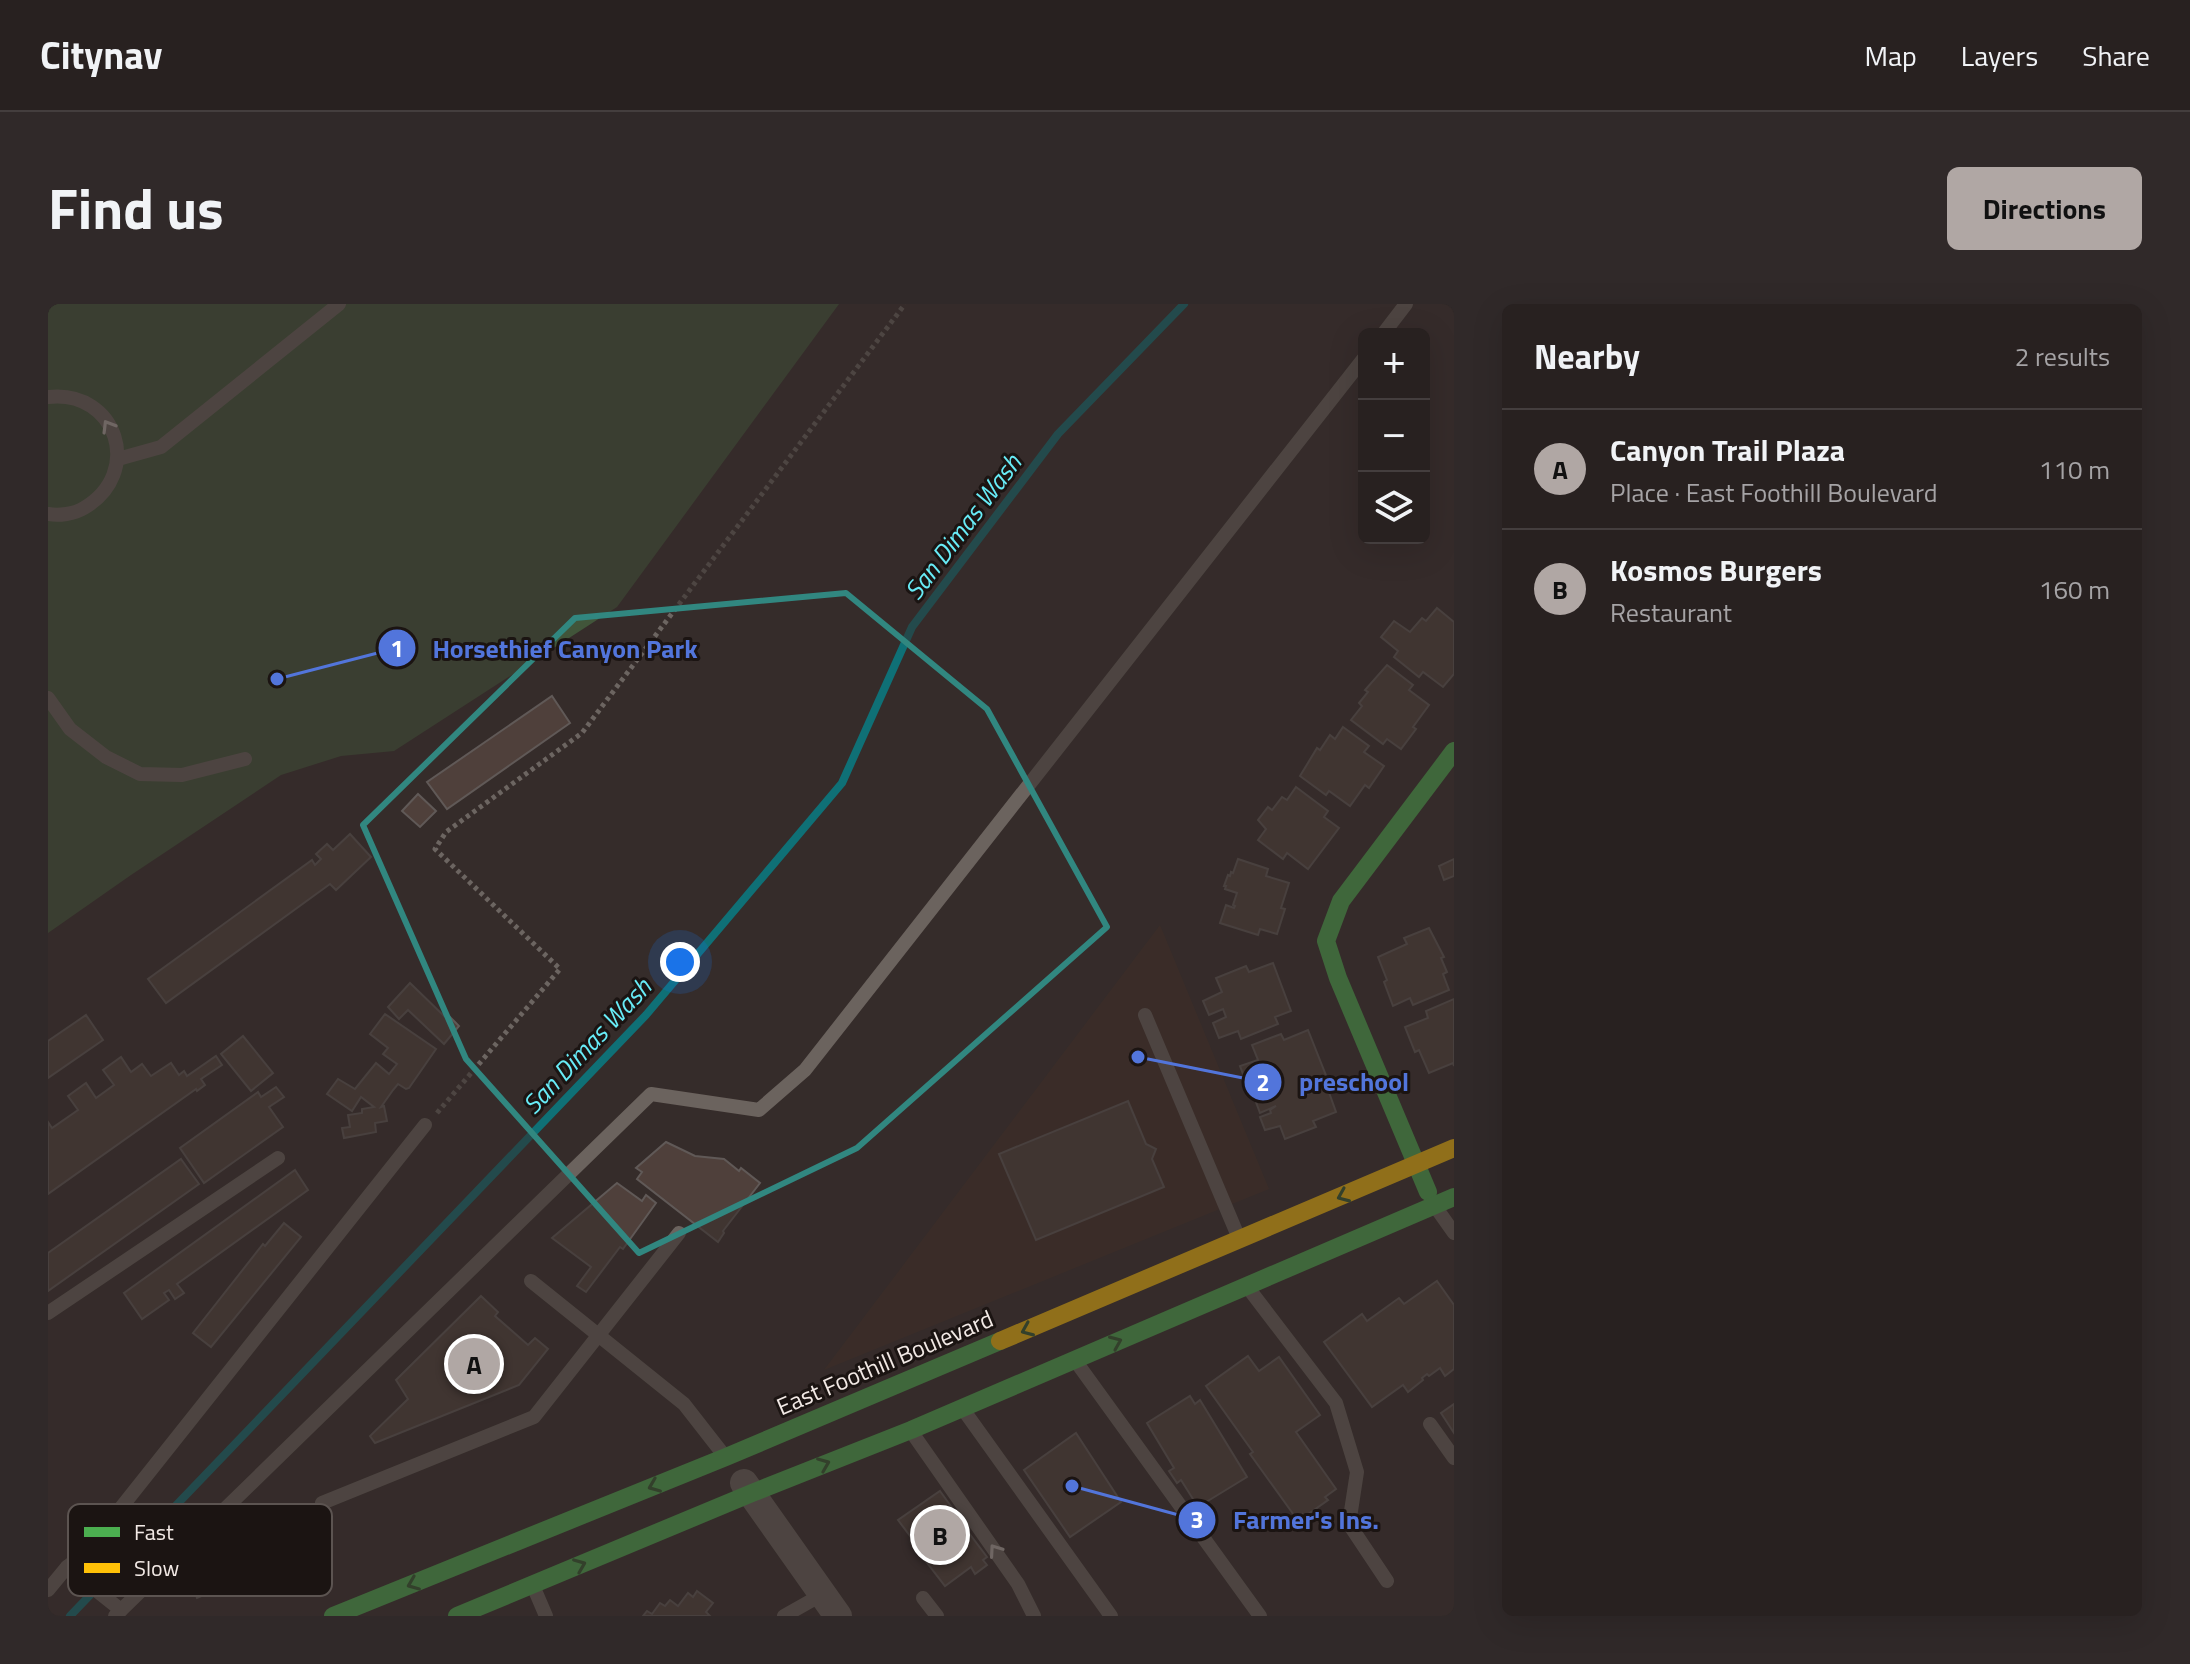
<!DOCTYPE html>
<meta charset="utf-8">
<style>
:root{--surface:#282120;--page:#302929;--text:#f1f3f6;--muted:#a5a3a5;--line:#443e3e;--accent:#b0a7a4}
body{margin:0;font-family:"Titillium Web",sans-serif;background:var(--page);color:var(--text)}
.controls{position:absolute;right:24px;top:24px;display:grid;overflow:hidden;border-radius:12px;box-shadow:0 8px 32px #0002}
.controls button{width:72px;height:72px;display:grid;place-items:center;padding:0;border:0;border-bottom:2px solid var(--line);background:var(--surface);color:var(--text);font:40px sans-serif}
.you{position:absolute;left:632px;top:658px;width:28px;height:28px;margin:-20px;border:6px solid #fff;border-radius:50%;background:#1a73e8;box-shadow:0 0 0 12px #1a73e833}
.badge{display:grid;place-items:center;width:52px;height:52px;border-radius:50%;background:var(--accent);color:#111;font-size:26px;font-weight:700}
.pin{position:absolute;translate:-50% -50%;border:4px solid #fff;box-shadow:0 2px 8px #0006}
.list{margin:0;padding:0;list-style:none}
h2{display:flex;justify-content:space-between;align-items:center;height:104px;margin:0;padding:0 32px;font-size:34px}
h2 small{font-size:26px;font-weight:400;color:var(--muted)}
.list li{display:grid;grid-template-columns:52px 1fr auto;gap:24px;align-items:center;box-sizing:border-box;height:120px;padding:0 32px;border-top:2px solid var(--line)}
.list b{display:block;font-size:30px;white-space:nowrap}
.list p{margin:0;font-size:26px;white-space:nowrap;color:var(--muted)}
.list em{font-size:26px;font-style:normal;color:var(--muted)}
.icon{flex:none;width:44px;height:44px;fill:none;stroke:currentColor;stroke-width:2;stroke-linecap:round;stroke-linejoin:round}
.map{position:relative;flex:none;width:1406px;height:1312px;overflow:hidden;border-radius:12px}
header{display:flex;align-items:center;gap:48px;box-sizing:border-box;height:112px;padding:0 40px;background:var(--surface);border-bottom:2px solid var(--line)}
header strong{font-size:38px}
nav{display:flex;gap:44px;margin-inline-start:auto;font-size:28px}
.intro{display:flex;align-items:center;justify-content:space-between;box-sizing:border-box;height:192px;padding:0 48px}
h1{margin:0;font-size:56px}
.button{padding:20px 36px;border-radius:12px;background:var(--accent);color:#111;font-size:28px;font-weight:700}
main{display:flex;gap:48px;padding:0 48px}
aside{flex:1;background:var(--surface);border-radius:12px;box-shadow:0 8px 32px #0002}
.map>svg:first-child{display:block}
.built{fill:#412e27}
.green{fill:#41553a}
.lines{fill:none;stroke-linecap:round;stroke-linejoin:round}
.stream{stroke:#0f7076;stroke-width:8}
.building{fill:#4f403b;stroke:#605957;stroke-width:2}
.path{stroke:#6c6561;stroke-width:5;stroke-dasharray:4 4;stroke-linecap:butt}
.lane{stroke:#6b635e;stroke-width:14}
.street{stroke:#6b635e;stroke-width:28}
.fast{stroke:#4caf50;stroke-width:18}
.slow{stroke:#ffc107;stroke-width:18}
.oneway{stroke:#b5ada8}
.oneway2{stroke:#315a2e}
.marked{fill:none;stroke:#318780;stroke-width:6;stroke-linejoin:round}
.labels{text-anchor:middle;stroke-width:6;stroke-linejoin:round;paint-order:stroke}
.street-label{font-size:24px;fill:#f2e9e5;stroke:#1b1412}
.water-label{font-size:26px;font-style:italic;fill:#68ecf7;stroke:#1b1412}
.key{fill:#1b1412;stroke:#5c5451;stroke-width:2}
.key-label{font-size:22px;fill:#f2e9e5}
.leader{fill:none;stroke:#5275db;stroke-width:3}
.callout-dot{fill:#5275db;stroke:#1b1412;stroke-width:3}
.mark-label{font-size:24px;text-anchor:middle;font-weight:bold;fill:#fff}
.callout-label{font-size:26px;text-anchor:middle;font-weight:bold;fill:#5275db;stroke:#1b1412;stroke-width:6;stroke-linejoin:round;paint-order:stroke}
</style>
<header>
<strong>Citynav</strong>
<nav><a>Map</a><a>Layers</a><a>Share</a></nav>
</header>
<div class="intro"><h1>Find us</h1><a class="button">Directions</a></div>
<main>
<div class="map">
<svg width="1406" height="1312" viewBox="0 0 1406 1312">
<rect width="100%" height="100%" fill="#352c2a"/>
<polygon class="built" points="1112,621 1221,885 776,1066"/>
<polygon class="green" points="0,0 791,0 569,303 346,447 293,452 233,471 83,571 0,629"/>
<g class="lines">
<polyline class="stream" points="22,1312 598,711 794,479 864,323 1010,130 1136,0"/>
</g>
<g class="building">
<polygon points="1389,304 1406,318 1406,370 1395,383 1375,368 1371,373 1346,353 1350,347 1333,333 1346,317 1362,328 1374,314 1378,317"/>
<polygon points="1339,361 1365,381 1361,386 1381,401 1365,423 1368,425 1353,445 1339,435 1335,440 1303,416 1314,402 1311,399 1320,388 1317,386"/>
<polygon points="504,392 522,419 399,505 379,478"/>
<polygon points="1295,423 1321,442 1316,448 1336,462 1321,484 1317,481 1302,502 1281,487 1278,491 1252,472 1269,444 1272,446 1282,431 1287,435"/>
<polygon points="1248,483 1280,507 1276,513 1291,524 1260,565 1239,549 1235,555 1210,536 1218,525 1210,516 1220,503 1224,506 1234,493 1239,496"/>
<polygon points="370,490 388,507 372,523 354,507"/>
<polygon points="302,530 323,553 288,586 282,580 118,699 100,675 264,556 267,561 273,555 268,550 279,540 285,546"/>
<polygon points="1190,555 1220,565 1218,572 1241,579 1233,604 1237,605 1229,630 1212,625 1210,631 1172,619 1178,601 1186,604 1187,602 1185,601 1189,589 1177,585 1178,582 1176,582 1180,571 1182,572 1183,568 1185,569"/>
<polygon points="1406,555 1406,572 1396,576 1391,562"/>
<polygon points="1381,624 1396,653 1393,654 1399,668 1395,670 1401,686 1365,701 1362,694 1345,702 1336,678 1339,676 1330,653 1359,640 1356,634"/>
<polygon points="1225,659 1243,707 1227,713 1230,720 1193,735 1190,727 1171,734 1165,719 1178,713 1175,705 1161,711 1155,697 1174,688 1168,674 1198,662 1201,668"/>
<polygon points="362,679 396,712 398,709 411,722 396,740 360,706 351,715 340,703"/>
<polygon points="1406,695 1406,762 1405,759 1381,769 1371,746 1367,748 1357,723 1380,714 1378,707"/>
<polygon points="337,710 388,745 361,784 358,785 350,780 345,786 333,803 336,802 339,817 327,819 328,828 296,834 294,824 302,823 300,811 314,809 314,805 326,803 313,793 304,807 279,790 290,775 307,785 328,759 341,770 349,760 335,750 340,744 322,730"/>
<polygon points="38,711 55,736 0,774 0,737"/>
<polygon points="1260,726 1279,774 1256,782 1259,790 1279,783 1288,808 1265,817 1268,823 1237,835 1232,822 1217,826 1212,813 1223,809 1222,806 1228,802 1212,809 1202,782 1213,778 1210,773 1198,778 1192,762 1210,756 1204,741 1233,730 1236,736"/>
<polygon points="195,732 225,769 203,787 173,750"/>
<polygon points="168,752 174,761 153,775 157,781 149,787 148,785 0,890 0,818 4,824 30,806 20,792 38,779 48,794 66,781 55,766 73,753 83,768 94,760 103,772 123,759 131,771 136,767 139,772"/>
<polygon points="228,783 236,793 221,803 235,823 156,879 132,844 210,788 213,793"/>
<polygon points="1080,797 1098,840 1108,845 1104,855 1116,883 988,936 951,850"/>
<polygon points="618,838 647,852 676,855 691,867 693,864 712,879 675,927 676,929 670,938 589,875 594,868 588,864"/>
<polygon points="133,855 151,880 0,987 0,949"/>
<polygon points="247,866 260,886 129,980 136,989 127,995 121,986 116,989 121,996 94,1015 76,989"/>
<polygon points="569,879 594,897 598,891 608,899 575,945 572,943 538,988 529,982 543,963 504,934"/>
<polygon points="236,919 253,933 163,1043 145,1029 215,940 217,942"/>
<polygon points="1389,977 1406,1001 1406,1065 1397,1072 1392,1064 1381,1072 1379,1070 1374,1074 1375,1076 1360,1088 1355,1081 1324,1103 1276,1038 1314,1010 1319,1017 1351,994 1356,1000"/>
<polygon points="433,992 450,1008 447,1012 480,1041 487,1034 500,1045 471,1081 327,1139 322,1132 360,1095 348,1076"/>
<polygon points="1200,1052 1211,1067 1231,1053 1272,1111 1248,1128 1288,1185 1277,1193 1280,1196 1256,1213 1254,1210 1248,1214 1202,1150 1205,1148 1158,1082"/>
<polygon points="1142,1092 1147,1100 1152,1096 1199,1173 1150,1203 1133,1176 1129,1179 1121,1167 1126,1164 1099,1119"/>
<polygon points="1406,1100 1406,1129 1393,1109"/>
<polygon points="1028,1129 1073,1198 1022,1233 976,1166"/>
<polygon points="892,1187 910,1212 913,1210 923,1222 918,1225 939,1253 935,1256 939,1261 927,1270 923,1263 897,1282 863,1238 865,1236 850,1216"/>
<polygon points="212,1205 244,1240 268,1230 273,1242 149,1294 141,1270"/>
<polygon points="649,1287 665,1299 658,1308 662,1312 595,1312 599,1307 604,1310 612,1299 617,1302 622,1296 630,1302 640,1289 645,1293"/>
</g>
<g class="lines">
<polyline class="path" points="389,809 512,665 387,545 398,528 534,429 857,0"/>
<g class="lane">
<polyline points="1335,30 1358,0"/>
<path d="M0,93C69,85 96,169 36,204C26,210 11,212 0,210"/>
<polyline points="70,155 113,143 291,0"/>
<polyline points="0,394 22,425 58,453 92,470 134,471 197,455"/>
<polyline points="1097,711 1190,932"/>
<polyline points="1389,905 1406,929"/>
<polyline points="483,977 636,1100 675,1150"/>
<polyline points="1201,985 1288,1099 1309,1168 1301,1220 1339,1277"/>
<polyline points="0,1009 230,854"/>
<polyline points="1029,1059 1212,1312"/>
<polyline points="917,1108 1063,1312"/>
<polyline points="1382,1120 1406,1154"/>
<polyline points="865,1130 970,1280 986,1312"/>
<polyline points="274,1199 486,1113 631,929"/>
<polyline points="19,1263 73,1306"/>
<polyline points="486,1284 498,1312"/>
<polyline points="0,1286 19,1263 37,1249 377,821"/>
<polyline points="875,1294 889,1312"/>
<polyline points="67,1312 603,790 711,806 757,766 1316,54"/>
<polyline points="736,1312 775,1290"/>
</g>
<polyline class="street" points="696,1179 790,1312"/>
<g class="fast">
<polyline points="1380,888 1290,674 1278,637 1293,597 1406,447"/>
<polyline points="285,1312 678,1153 952,1037"/>
<polyline points="409,1312 704,1189 863,1126 1406,893"/>
</g>
<polyline class="slow" points="952,1037 1406,844"/>
</g>
<defs><path id="oneway-chevron" d="M-2-3.5L2.5 0L-2 3.5" fill="none" stroke-width="1.6" stroke-linecap="round" stroke-linejoin="round" transform="scale(2)"/></defs>
<g class="oneway">
<use href="#oneway-chevron" transform="translate(60 122) rotate(-121)"/>
<use href="#oneway-chevron" transform="translate(947 1246) rotate(-125)"/>
</g>
<g class="oneway2">
<use href="#oneway-chevron" transform="translate(1295 892) rotate(157)"/>
<use href="#oneway-chevron" transform="translate(979 1026) rotate(157)"/>
<use href="#oneway-chevron" transform="translate(1068 1038) rotate(-23)"/>
<use href="#oneway-chevron" transform="translate(776 1160) rotate(-22)"/>
<use href="#oneway-chevron" transform="translate(606 1182) rotate(158)"/>
<use href="#oneway-chevron" transform="translate(532 1261) rotate(-22)"/>
<use href="#oneway-chevron" transform="translate(365 1280) rotate(158)"/>
</g>
<path d="M0 0H1406V1312H0ZM798,289L939,405L1059,623L809,844L591,949L418,755L315,521L527,314Z" fill="#352c2a" fill-opacity=".55" fill-rule="evenodd"/>
<path class="marked" d="M798,289L939,405L1059,623L809,844L591,949L418,755L315,521L527,314Z"/>
<g class="labels">
<g class="street-label">
<text transform="translate(837 1059) rotate(-23)" y="8">East Foothill Boulevard</text>
</g>
<g class="water-label">
<text transform="translate(915 223) rotate(-53)" y="9">San Dimas Wash</text>
<text transform="translate(539 742) rotate(-47)" y="9">San Dimas Wash</text>
</g>
</g>
<rect x="20" y="1200" width="264" height="92" rx="12" class="key"/>
<rect x="36" y="1223" width="36" height="10" fill="#4caf50"/>
<rect x="36" y="1259" width="36" height="10" fill="#ffc107"/>
<g class="key-label">
<text x="86" y="1236">Fast</text>
<text x="86" y="1272">Slow</text>
</g>
<path class="leader" d="M229 375L349 344M1090 753L1215 778M1024 1182L1149 1216"/>
<g class="callout-dot">
<circle cx="229" cy="375" r="8"/>
<circle cx="1090" cy="753" r="8"/>
<circle cx="1024" cy="1182" r="8"/>
<circle cx="349" cy="344" r="20"/>
<circle cx="1215" cy="778" r="20"/>
<circle cx="1149" cy="1216" r="20"/>
</g>
<g class="mark-label">
<text x="349" y="353">1</text>
<text x="1215" y="787">2</text>
<text x="1149" y="1224">3</text>
</g>
<g class="callout-label">
<text x="517" y="354">Horsethief Canyon Park</text>
<text x="1306" y="787">preschool</text>
<text x="1258" y="1225">Farmer's Ins.</text>
</g>
</svg>
<div class="controls">
<button>+</button>
<button>−</button>
<button><svg class="icon" aria-label="layers" viewBox="0 0 24 24"><path d="M12 4l9 5-9 5-9-5zM3 14l9 5 9-5"/></svg></button>
</div>
<div class="you"></div>
<div class="pin badge" style="left:426px;top:1060px">A</div>
<div class="pin badge" style="left:892px;top:1231px">B</div>
</div>
<aside>
<h2>Nearby<small>2 results</small></h2>
<ul class="list">
<li><span class="badge">A</span><div><b>Canyon Trail Plaza</b><p>Place · East Foothill Boulevard</p></div><em>110 m</em></li>
<li><span class="badge">B</span><div><b>Kosmos Burgers</b><p>Restaurant</p></div><em>160 m</em></li>
</ul>
</aside>
</main>
